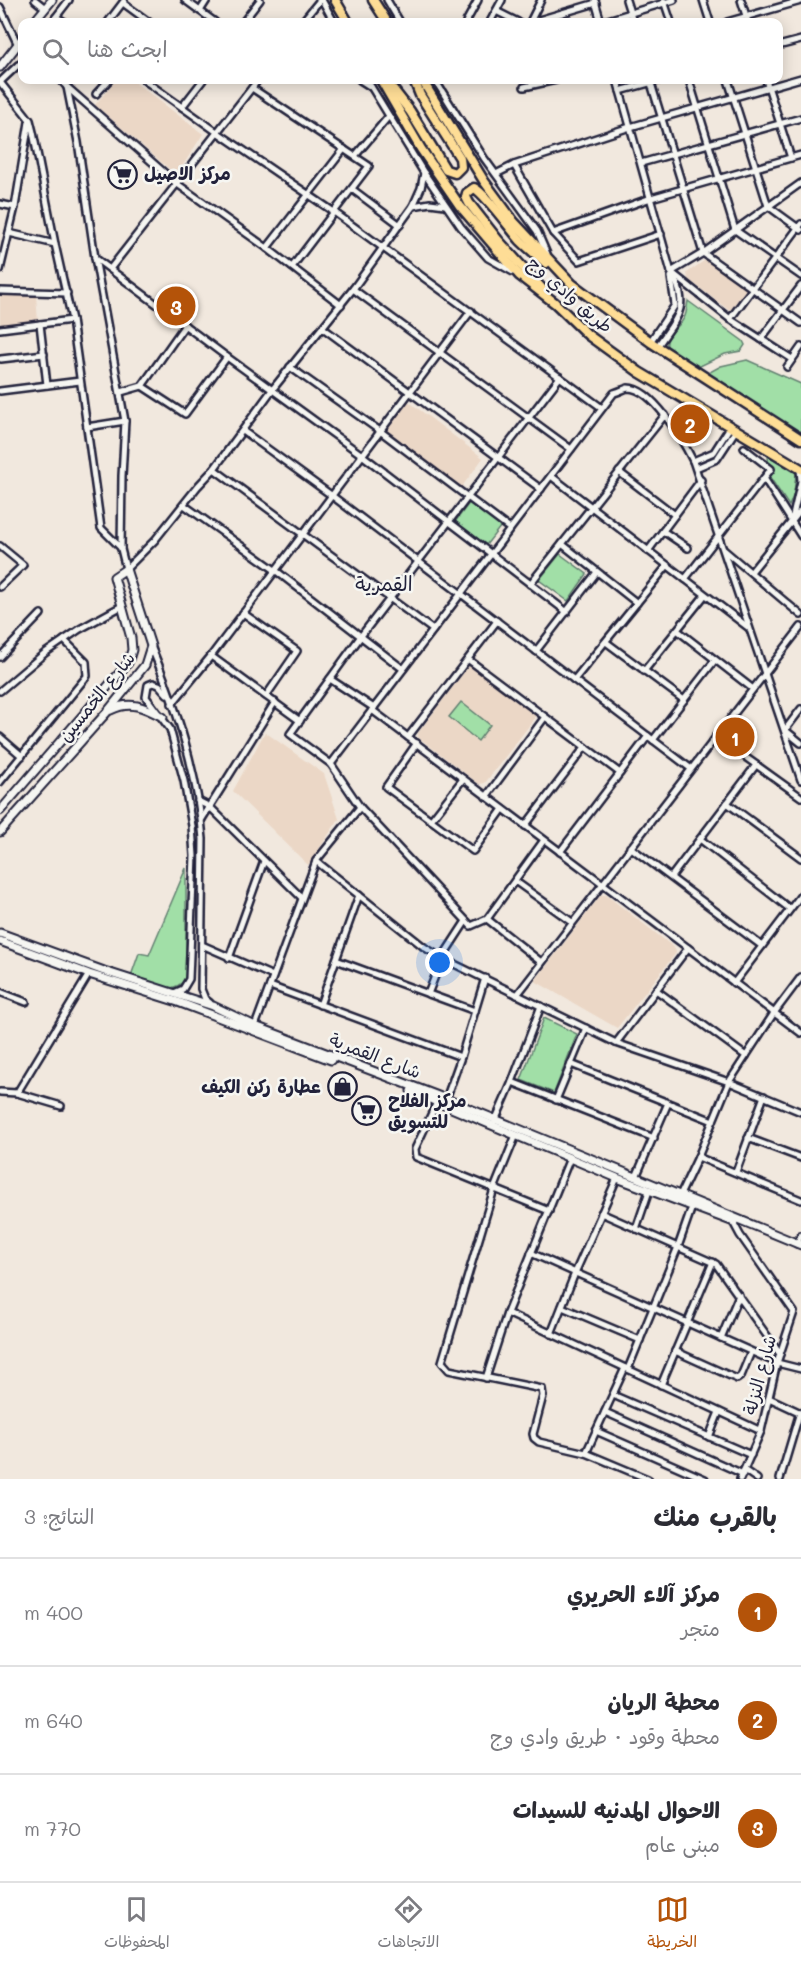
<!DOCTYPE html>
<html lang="ar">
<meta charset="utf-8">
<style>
:root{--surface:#fff;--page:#f2f2f3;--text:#2b2b33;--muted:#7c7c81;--line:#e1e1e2;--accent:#b45309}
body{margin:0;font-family:Mali,"Playpen Sans Arabic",sans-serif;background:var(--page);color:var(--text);direction:rtl}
.you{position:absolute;left:440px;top:963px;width:21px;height:21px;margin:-15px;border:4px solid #fff;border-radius:50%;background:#1a73e8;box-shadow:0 0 0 9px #1a73e833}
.badge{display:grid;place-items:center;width:39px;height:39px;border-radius:50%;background:var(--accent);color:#fff;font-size:20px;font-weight:700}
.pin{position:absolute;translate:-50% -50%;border:3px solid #fff;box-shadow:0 2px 6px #0006}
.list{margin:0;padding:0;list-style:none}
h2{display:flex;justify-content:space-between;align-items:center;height:78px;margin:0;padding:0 24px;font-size:26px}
h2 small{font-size:20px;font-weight:400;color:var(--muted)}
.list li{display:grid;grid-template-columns:39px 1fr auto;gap:18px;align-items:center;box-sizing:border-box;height:108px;padding:0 24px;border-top:2px solid var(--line)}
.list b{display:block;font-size:22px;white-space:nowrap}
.list p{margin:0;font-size:20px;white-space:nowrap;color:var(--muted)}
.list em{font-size:20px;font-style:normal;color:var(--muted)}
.icon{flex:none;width:33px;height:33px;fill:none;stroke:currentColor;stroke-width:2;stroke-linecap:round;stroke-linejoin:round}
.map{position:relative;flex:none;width:801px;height:1479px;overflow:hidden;direction:ltr}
.search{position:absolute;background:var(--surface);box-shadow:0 3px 15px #0003;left:18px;right:18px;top:18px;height:66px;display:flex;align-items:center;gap:15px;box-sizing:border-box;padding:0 21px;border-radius:12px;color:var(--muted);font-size:22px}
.sheet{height:402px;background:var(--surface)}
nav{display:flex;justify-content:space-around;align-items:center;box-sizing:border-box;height:84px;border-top:2px solid var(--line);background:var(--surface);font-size:16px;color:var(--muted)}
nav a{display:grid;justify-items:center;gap:3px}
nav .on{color:var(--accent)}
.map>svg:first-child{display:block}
.built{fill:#ebd7c6}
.green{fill:#a1dfa7;stroke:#628071;stroke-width:1.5}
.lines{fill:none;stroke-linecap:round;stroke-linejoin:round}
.minor-casing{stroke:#22223b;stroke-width:10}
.tertiary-casing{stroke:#22223b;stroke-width:11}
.primary-casing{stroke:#22223b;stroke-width:13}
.minor{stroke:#f6f6f2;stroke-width:5}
.tertiary{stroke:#f6f6f2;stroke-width:7}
.primary{stroke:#fedd96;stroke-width:8}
.labels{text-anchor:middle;stroke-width:5;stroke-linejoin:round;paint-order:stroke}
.poi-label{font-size:18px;font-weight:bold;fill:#22223b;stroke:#f6f6f2;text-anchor:start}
.street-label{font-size:18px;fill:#22223b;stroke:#f6f6f2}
.neighbourhood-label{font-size:20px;fill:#22223b;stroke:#f6f6f2}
</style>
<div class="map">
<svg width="801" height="1479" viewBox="0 0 801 1479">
<rect width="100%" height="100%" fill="#f1e8de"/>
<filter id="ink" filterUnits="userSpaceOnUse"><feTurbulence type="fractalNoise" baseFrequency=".0167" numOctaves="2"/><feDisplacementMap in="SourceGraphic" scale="12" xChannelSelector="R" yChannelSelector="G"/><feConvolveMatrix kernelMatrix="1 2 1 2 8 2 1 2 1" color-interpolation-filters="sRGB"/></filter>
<g filter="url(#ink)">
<g class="built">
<polygon points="116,80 132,80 203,134 178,173 174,173 95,105"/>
<polygon points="708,258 748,288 730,311 688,279 687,273"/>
<polygon points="0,296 36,296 38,321 0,326"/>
<polygon points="408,401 483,458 461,488 385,431"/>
<polygon points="472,666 535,714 535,718 485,783 479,784 418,737 418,733 468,667"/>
<polygon points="265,732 324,774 339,819 308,865 233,791"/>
<polygon points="601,895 606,895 675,948 676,953 617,1028 535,981"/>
</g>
<g class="green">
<path d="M688,301L743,341L745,345L741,351L725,354L700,366H695L668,350C662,334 680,329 685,316C687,311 687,305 688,301Z"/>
<polygon points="747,360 801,384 801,434 708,373 721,366"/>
<polygon points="768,455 796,473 794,494 789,506 769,476"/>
<polygon points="469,503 501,526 486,545 455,522"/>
<polygon points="560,554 587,574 568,601 539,580"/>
<polygon points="461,702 490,725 478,741 449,717"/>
<path d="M186,868V978C174,997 147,985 131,976L139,953L149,955Z"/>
<polygon points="544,1018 577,1034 554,1093 521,1080"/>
</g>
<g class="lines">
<defs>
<g id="minor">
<polyline points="35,0 45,8"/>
<polyline points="185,0 215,22"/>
<polyline points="322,0 334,22"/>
<polyline points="387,0 400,22"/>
<polyline points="626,0 633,22"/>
<polyline points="703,0 710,22"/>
<polyline points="741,0 748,22"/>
<polyline points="595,1 601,22"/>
<polyline points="664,1 671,22"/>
<polyline points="123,3 149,22"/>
<polyline points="0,7 18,45"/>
<polyline points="200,11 207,0"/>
<polyline points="496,11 518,22"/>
<polyline points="56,17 65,22"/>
<polyline points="52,22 69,0"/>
<polyline points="108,22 124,1"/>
<polyline points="243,22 260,0"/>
<polyline points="302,22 320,0"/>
<polyline points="466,22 478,0"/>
<polyline points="490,22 502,0"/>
<polyline points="530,22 541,0"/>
<polyline points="532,22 596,3"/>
<polyline points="601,22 674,0"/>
<polyline points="727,22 801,1"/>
<polyline points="778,46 801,40"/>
<polyline points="61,80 67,87 176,183 267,248 341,305"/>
<polyline points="144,80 217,132 334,212 602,408"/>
<polyline points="360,80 371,87"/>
<polyline points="367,80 424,173 461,227 488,258 513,272"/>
<polyline points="435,80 484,158 537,231 547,254"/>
<polyline points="617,80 671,272 703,253 801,183"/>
<polyline points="650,80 703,253 801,323"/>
<polyline points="689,80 735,230 801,276"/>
<polyline points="728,80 768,206 801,230"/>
<polyline points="766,80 791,158"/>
<polyline points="0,82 30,120 33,132 55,244 72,320 101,528 121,548"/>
<polyline points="0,82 18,65 22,63"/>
<polyline points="67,87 78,142 95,258 125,421 122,476 121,549 126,569 155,540 198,486 214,469 272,390 353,289 413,206 421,188 424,173"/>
<polyline points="524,87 556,80"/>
<polyline points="252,88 369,166 292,267"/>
<polyline points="620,91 660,80"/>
<polyline points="96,94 109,80"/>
<polyline points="182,107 203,80"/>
<polyline points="355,156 389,116"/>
<polyline points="641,163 801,118"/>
<polyline points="514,165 553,233 579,261 661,234"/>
<polyline points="496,174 514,165 630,127 801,78"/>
<polyline points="352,189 400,225"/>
<polyline points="0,204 15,207"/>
<polyline points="413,206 430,203 445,205"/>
<polyline points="9,233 55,244"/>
<polyline points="553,233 651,198 801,155"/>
<polyline points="267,248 344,149"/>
<polyline points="95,258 227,357 362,455 567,612"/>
<polyline points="110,269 258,80"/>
<polyline points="0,270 15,207 29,122"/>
<polyline points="671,272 730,319 761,339"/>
<polyline points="353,289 571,449"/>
<polyline points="0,291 67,293"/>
<polyline points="730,319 801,224"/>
<polyline points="40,324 47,385"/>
<polyline points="323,328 541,489"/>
<polyline points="0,329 72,320"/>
<polyline points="650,342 675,305 671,277"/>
<path d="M657,347C675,320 691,308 673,276"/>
<polyline points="1,359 44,354"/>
<polyline points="792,359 761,339 801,286"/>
<polyline points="290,367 380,431 510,529"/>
<polyline points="787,367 801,347"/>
<polyline points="142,386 185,414 227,357"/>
<polyline points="0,391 80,381"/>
<polyline points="121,392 142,386 185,325"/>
<polyline points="87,427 125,421"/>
<polyline points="243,431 331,495 690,768"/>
<polyline points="693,461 714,452 730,427"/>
<polyline points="696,468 717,459 736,430"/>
<polyline points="214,469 433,630"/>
<polyline points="619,472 675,515"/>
<polyline points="551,476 749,628"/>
<polyline points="764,478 801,536"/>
<polyline points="184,505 275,570 403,669"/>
<polyline points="792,520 801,481 800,469"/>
<polyline points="663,531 688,548"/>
<polyline points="562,544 637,603"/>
<polyline points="0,546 23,565 0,587"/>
<polyline points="724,550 801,615"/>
<polyline points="648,551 701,480"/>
<polyline points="751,572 801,510"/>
<polyline points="685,579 771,469 744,448"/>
<polyline points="530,584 665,415"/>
<polyline points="243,613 297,651 266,696"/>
<polyline points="677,630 753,689"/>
<polyline points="606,642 684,700"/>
<path d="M151,646C176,706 198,773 203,839L201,989L205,999L210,1003"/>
<polyline points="536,651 597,572"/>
<polyline points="211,656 300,721"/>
<polyline points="0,657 41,614"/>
<polyline points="469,660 620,773 560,852"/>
<polyline points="644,671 705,595"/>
<polyline points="330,679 374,708"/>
<polyline points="574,680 667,566"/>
<polyline points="0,691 45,653 80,629 122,606"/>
<polyline points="167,694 159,685 153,683 148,685 146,697 170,729 184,781 192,826 194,856 189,979 183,989 174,993"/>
<polyline points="172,704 211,656 471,311"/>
<polyline points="801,709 785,730 801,743"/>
<polyline points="372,710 801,1033"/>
<polyline points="716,736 801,797"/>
<polyline points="0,737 22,756"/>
<polyline points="408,737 497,621"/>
<polyline points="653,740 715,660"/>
<polyline points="417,743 386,787 473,851 503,809"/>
<path d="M331,764L614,393C618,392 624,389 628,388C653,388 683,441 693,461L801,780"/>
<polyline points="620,773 648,736"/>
<polyline points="0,782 87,676 86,662 64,640"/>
<polyline points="486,797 545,717"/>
<polyline points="198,801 210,807 301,897"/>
<polyline points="727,803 801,858"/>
<polyline points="202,819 275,702"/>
<polyline points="431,820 463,779"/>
<polyline points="525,826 585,747"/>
<polyline points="700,839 790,909"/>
<polyline points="544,840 487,919 471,926 360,807 331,764 290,734 361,636 560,377"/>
<polyline points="630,847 762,946"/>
<polyline points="316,861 424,947 442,958 616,1043 729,1082 801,1112"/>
<polyline points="671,877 756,765"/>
<polyline points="515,881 572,922"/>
<polyline points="487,919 541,962"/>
<polyline points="202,945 273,976"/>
<polyline points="229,958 264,861"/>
<polyline points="336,960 475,1011"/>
<polyline points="734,983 801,895"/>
<polyline points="270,986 461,1057"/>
<polyline points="656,990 746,1056"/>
<polyline points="0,992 26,1002"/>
<polyline points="428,994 442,958 466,921"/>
<polyline points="517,995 801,627"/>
<polyline points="320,1005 359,895"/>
<polyline points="255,1026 316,861 360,807"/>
<polyline points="616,1043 688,948"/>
<polyline points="571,1064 713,1121"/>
<polyline points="512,1082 654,1138"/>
<polyline points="0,1092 17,1093 89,974"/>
<polyline points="17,1093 61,1106"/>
<polyline points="446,1099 461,1057 485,978"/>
<polyline points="556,1100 586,1028"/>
<polyline points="437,1102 415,1149 416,1157 549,1211"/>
<polyline points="495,1121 512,1082 541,1006"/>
<polyline points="516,1135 494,1189 442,1362 449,1370 542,1389 543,1396 533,1434 534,1438 539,1442 586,1453"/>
<polyline points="748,1138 801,1158"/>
<polyline points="698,1157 801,1200"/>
<polyline points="570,1158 507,1313 761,1431"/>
<polyline points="736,1172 764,1096"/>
<polyline points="636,1177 668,1103"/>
<polyline points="680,1195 698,1157 729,1082 774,1013 801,977"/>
<polyline points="601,1213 716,1264 780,1354"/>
<polyline points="733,1222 740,1235 794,1312 777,1363 761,1431 740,1479"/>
<polyline points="636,1229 649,1191"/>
<polyline points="797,1244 801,1235"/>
<polyline points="531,1253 777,1363 801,1369"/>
<polyline points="562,1307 640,1340"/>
<polyline points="551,1334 575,1273 617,1178"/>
<polyline points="721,1338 739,1295"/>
<polyline points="675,1351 737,1379 741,1376 751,1352"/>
<polyline points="625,1368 586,1453 648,1479"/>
<polyline points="628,1369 678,1247 692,1207"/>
<polyline points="486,1378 507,1313"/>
<polyline points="661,1385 713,1262"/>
<polyline points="613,1395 751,1455"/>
<polyline points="769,1398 801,1413"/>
<polyline points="605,1412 743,1474"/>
<polyline points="596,1431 705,1479"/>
<polyline points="709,1437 719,1412"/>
<polyline points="744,1470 757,1479"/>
<polyline points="780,1479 800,1412"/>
</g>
<g id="tertiary">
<polyline points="34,22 52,0"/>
<polyline points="0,67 22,39"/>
<path d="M111,710C130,700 144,707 163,717"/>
<polyline points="0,811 128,663 132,650 131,638 114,577 126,569 151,646 145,665 108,711 0,832"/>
<polyline points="0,933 104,971 213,1006 255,1026 446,1099 801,1245"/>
<polyline points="0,941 89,974 178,1002 331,1060"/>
<polyline points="411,1091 617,1178 734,1222"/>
</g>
<g id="primary">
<polyline points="335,0 348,22"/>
<polyline points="373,0 387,22"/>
<polyline points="381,80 421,149 460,206 519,275 555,303 588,335 639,372 801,469"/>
<polyline points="422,80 484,181 514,222 572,284 652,343 801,439"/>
<polyline points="389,84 410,111 446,170 455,173 461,167 460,158 420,95 414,80"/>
<path d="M544,291L498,240L469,203L466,197L467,193L474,188C484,192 511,230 521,241C529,249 538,256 546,263"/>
</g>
</defs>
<use href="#minor" class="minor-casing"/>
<use href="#tertiary" class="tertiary-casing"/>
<use href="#primary" class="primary-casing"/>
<use href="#minor" class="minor"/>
<use href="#tertiary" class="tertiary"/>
<use href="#primary" class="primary"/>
</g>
</g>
<defs>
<symbol id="supermarket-ring" viewBox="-11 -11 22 22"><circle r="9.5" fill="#f6f6f2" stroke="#22223b" stroke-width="1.5"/><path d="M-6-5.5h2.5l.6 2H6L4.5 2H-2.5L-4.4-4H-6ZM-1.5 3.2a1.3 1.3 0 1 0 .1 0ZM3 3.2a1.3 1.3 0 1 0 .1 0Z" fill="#22223b"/></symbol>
<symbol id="shop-ring" viewBox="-11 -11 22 22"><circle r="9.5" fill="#f6f6f2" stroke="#22223b" stroke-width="1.5"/><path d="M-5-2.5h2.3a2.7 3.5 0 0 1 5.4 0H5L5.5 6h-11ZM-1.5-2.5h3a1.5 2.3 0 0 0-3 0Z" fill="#22223b"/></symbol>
</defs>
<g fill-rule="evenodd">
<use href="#supermarket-ring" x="106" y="158" width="33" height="33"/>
<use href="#shop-ring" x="326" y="1070" width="33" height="33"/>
<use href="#supermarket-ring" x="350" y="1094" width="33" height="33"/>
</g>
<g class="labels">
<g class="poi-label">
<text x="144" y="180">مركز الاصيل</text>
<text x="321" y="1093" text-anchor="end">عطارة ركن الكيف</text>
<text x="388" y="1107">مركز الفلاح<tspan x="388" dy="21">للتسويق</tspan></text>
</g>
<g class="street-label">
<text transform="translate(570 295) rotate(41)" y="6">طريق وادي وج</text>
<text transform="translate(97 697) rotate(-51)" y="6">شارع الخمسين</text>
<text transform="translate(375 1056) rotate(21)" y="6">شارع القمرية</text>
<text transform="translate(760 1375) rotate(-75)" y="6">شارع النزلة</text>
</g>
<g class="neighbourhood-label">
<text x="384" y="591">القمرية</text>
</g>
</g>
</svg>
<div class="you"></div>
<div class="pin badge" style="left:735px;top:737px">1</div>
<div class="pin badge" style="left:690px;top:424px">2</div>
<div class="pin badge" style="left:176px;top:306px">3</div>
<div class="search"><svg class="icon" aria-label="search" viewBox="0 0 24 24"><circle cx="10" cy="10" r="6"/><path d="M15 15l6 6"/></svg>ابحث هنا</div>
</div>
<section class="sheet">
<h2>بالقرب منك<small>النتائج: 3</small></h2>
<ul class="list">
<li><span class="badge">1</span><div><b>مركز آلاء الحريري</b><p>متجر</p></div><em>400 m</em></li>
<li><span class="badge">2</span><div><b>محطة الريان</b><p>محطة وقود · طريق وادي وج</p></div><em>640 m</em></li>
<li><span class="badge">3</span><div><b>الاحوال المدنيه للسيدات</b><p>مبنى عام</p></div><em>770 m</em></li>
</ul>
</section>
<nav>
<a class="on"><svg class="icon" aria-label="map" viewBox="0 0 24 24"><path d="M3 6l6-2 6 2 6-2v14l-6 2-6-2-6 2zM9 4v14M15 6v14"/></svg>الخريطة</a>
<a><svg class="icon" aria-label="directions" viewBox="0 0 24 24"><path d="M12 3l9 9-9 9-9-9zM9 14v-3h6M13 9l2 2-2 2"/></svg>الاتجاهات</a>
<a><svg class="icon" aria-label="saved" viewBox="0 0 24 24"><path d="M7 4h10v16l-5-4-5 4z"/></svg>المحفوظات</a>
</nav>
